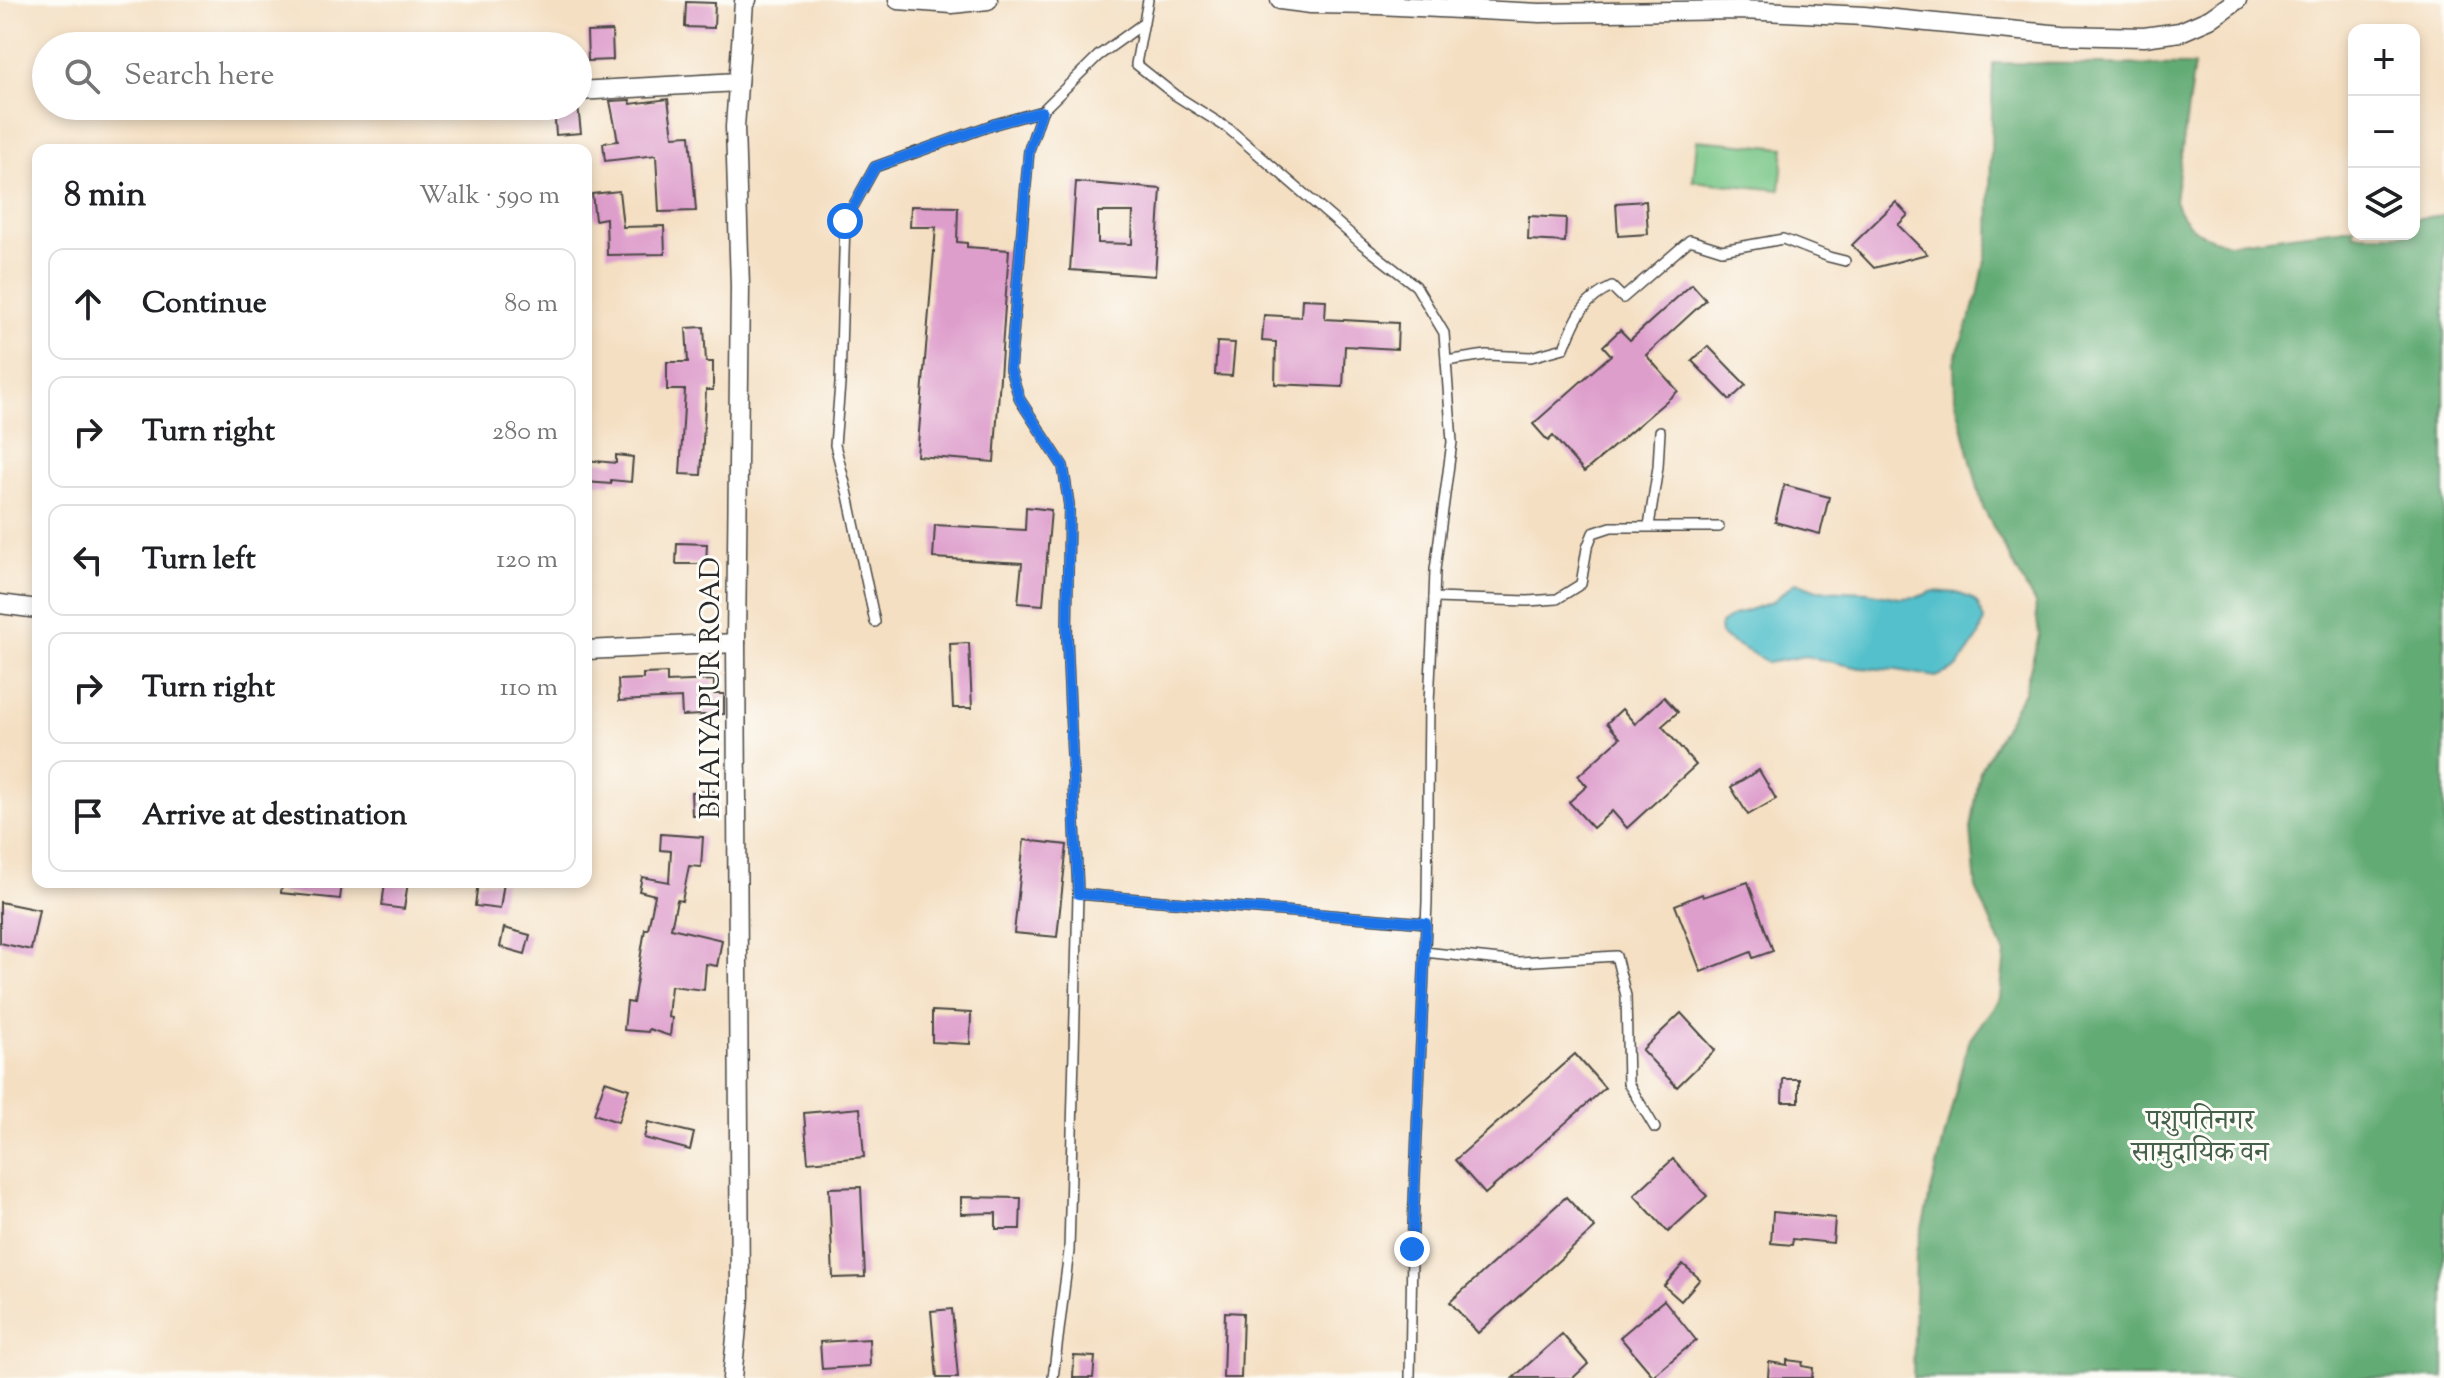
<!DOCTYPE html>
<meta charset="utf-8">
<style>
:root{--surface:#fff;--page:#f6f6f6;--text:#202124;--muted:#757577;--line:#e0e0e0}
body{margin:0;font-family:"Sorts Mill Goudy","Noto Serif Devanagari",serif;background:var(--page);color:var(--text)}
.controls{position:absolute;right:24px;top:24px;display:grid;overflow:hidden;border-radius:16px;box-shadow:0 4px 12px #0003}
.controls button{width:72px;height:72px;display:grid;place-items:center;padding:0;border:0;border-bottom:2px solid var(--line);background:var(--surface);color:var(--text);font:40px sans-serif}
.stop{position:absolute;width:24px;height:24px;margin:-18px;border:6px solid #1a73e8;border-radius:50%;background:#fff}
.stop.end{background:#1a73e8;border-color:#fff;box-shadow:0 2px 8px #0008}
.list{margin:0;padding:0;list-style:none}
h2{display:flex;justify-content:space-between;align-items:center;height:104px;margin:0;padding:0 32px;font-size:34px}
h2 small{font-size:26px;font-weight:400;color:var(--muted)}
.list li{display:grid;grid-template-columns:52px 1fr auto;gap:24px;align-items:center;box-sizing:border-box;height:112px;margin:0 16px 16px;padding:0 16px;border:2px solid var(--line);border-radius:16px}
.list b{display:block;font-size:30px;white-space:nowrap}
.list em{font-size:26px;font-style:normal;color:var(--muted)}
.icon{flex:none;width:44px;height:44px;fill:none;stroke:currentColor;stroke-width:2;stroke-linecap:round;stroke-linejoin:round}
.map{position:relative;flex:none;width:2444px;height:1378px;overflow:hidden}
.search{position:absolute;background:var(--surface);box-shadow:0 4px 12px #0003;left:32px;top:32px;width:560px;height:88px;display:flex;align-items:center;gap:20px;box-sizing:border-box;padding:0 28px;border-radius:44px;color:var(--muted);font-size:30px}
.panel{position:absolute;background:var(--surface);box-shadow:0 4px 12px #0003;left:32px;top:144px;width:560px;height:744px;border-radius:16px}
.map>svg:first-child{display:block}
.green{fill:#78c687;stroke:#527859;stroke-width:2}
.forest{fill:#62ab74;stroke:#466b50;stroke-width:2}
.water{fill:#53c0cb;stroke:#3f767b;stroke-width:2}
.building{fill:#de9ecc;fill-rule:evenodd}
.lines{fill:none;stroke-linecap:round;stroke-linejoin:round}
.lane-casing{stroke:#494642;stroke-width:12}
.street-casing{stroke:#494642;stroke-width:21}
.lane{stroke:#fff;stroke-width:9}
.street{stroke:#fff;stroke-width:18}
.route{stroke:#1a73e8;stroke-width:10}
.labels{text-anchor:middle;stroke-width:6;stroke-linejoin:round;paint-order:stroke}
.street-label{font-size:28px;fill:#2b2b2b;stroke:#fdfcf7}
.park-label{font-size:28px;fill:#46614b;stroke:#fdfcf7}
</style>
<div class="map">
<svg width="2444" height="1378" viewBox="0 0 2444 1378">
<rect width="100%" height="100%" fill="#fdfcf7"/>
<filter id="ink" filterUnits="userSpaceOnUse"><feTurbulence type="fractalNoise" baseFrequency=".0125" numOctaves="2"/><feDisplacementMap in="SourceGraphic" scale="16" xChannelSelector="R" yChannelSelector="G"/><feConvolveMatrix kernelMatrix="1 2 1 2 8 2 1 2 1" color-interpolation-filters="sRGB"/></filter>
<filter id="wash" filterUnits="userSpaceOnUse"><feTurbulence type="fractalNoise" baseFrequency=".006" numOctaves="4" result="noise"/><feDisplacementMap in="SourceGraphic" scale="32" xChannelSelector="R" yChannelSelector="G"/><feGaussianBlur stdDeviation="1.8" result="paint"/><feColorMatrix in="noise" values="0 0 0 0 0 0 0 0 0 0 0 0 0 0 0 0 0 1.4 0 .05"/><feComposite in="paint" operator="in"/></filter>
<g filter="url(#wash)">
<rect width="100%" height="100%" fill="#f4dfc2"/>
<polygon class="green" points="1697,140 1784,148 1780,190 1693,181"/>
<path class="forest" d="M1993,63L2194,65L2175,200C2182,226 2204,239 2230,243L2354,227V234H2414V219L2444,215V1378H1913L1916,1252L1968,1042L2000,998L2005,954L1976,888L1971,829L1980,771L2024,692L2039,635L2035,604L1983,508L1955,398L1954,362L1978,296L1989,240Z"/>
<path class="water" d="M1796,582L1817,590L1867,592L1900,598L1918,597L1934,591L1957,593L1973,599L1978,604L1984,620L1979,636L1957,668L1936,677L1897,670L1860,668L1805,656L1768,663C1753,651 1736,648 1721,634L1720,624L1734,615L1772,602Z"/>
<g id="blocks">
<g class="building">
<polygon points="686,2 715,3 714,28 685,27"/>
<polygon points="612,31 613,60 588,61 587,32"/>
<polygon points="668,99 673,136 690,135 696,211 659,212 656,155 605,161 603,143 618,141 610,101 630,100 631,104"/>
<polygon points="578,106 581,133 556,135 554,108"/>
<path d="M1076,182L1161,189L1155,276L1070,270ZM1098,212H1133L1132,244L1098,243Z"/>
<polygon points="619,191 623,227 664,226 665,254 607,255 606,218 595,220 592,194"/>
<polygon points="1646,201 1648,234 1618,236 1616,203"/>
<polygon points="1896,202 1908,215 1898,225 1927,254 1874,268 1852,245"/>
<polygon points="911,206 958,207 957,242 967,243 967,247 1009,250 994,462 917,456 936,227 910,227"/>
<polygon points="1529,216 1566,218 1565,242 1528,240"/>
<polygon points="1692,284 1706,300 1646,355 1678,391 1584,472 1553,436 1548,441 1533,424 1611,355 1603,346 1620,330 1630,340"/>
<polygon points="1302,299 1326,300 1325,319 1398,323 1397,349 1345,346 1343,387 1275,384 1276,342 1262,341 1264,315 1301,317"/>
<polygon points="704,327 706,362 713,362 713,390 706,390 701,475 680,474 685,390 667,390 667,362 688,362 686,328"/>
<polygon points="1217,342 1235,343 1232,376 1215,375"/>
<polygon points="1708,346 1746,385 1730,400 1692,361"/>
<polygon points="616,455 633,457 631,482 611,480 611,484 586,482 586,460 616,463"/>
<polygon points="1784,485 1829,497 1820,534 1775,522"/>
<polygon points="1026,507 1051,510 1043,605 1018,603 1022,563 933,558 935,525 1025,530"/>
<polygon points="677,543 707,544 706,564 676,564"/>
<polygon points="969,643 972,708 953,708 950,644"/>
<polygon points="667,673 667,682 714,680 714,694 724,694 724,714 682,716 681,698 619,701 618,680 643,679 643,674"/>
<polygon points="1664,697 1678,712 1662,726 1696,765 1627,828 1612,811 1593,828 1569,802 1587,786 1578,776 1620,738 1607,723 1622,709 1635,724"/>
<polygon points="1759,770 1776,799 1748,815 1731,787"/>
<polygon points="714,791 715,815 692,815 691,792"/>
<polygon points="661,834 703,837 701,867 689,866 682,901 677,900 671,928 722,940 717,966 706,964 704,990 671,986 668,1017 672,1018 670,1036 649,1029 648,1032 624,1030 627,1002 633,1003 645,929 648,929 655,895 639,891 642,877 669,882 671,851 660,850"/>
<polygon points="1024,840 1067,845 1057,937 1014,933"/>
<polygon points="282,882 342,882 340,899 281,893"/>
<polygon points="385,882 408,882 404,909 382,906"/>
<polygon points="478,882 504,882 500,909 475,906"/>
<polygon points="1748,882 1773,951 1753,958 1751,952 1701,972 1675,905 1702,894 1703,897"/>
<polygon points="0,902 39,910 31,950 0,943"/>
<polygon points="504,928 530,935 525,954 500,947"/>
<polygon points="932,1011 971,1013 970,1044 932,1042"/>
<polygon points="1681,1013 1715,1050 1677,1087 1642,1050"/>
<polygon points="1575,1054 1605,1088 1485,1194 1455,1160"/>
<polygon points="1783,1079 1799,1079 1799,1102 1782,1102"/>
<polygon points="605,1081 629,1089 618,1122 594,1114"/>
<polygon points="860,1108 864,1157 808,1162 804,1113"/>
<polygon points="648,1122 694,1133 690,1150 644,1138"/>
<polygon points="1673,1159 1707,1196 1668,1232 1634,1195"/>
<polygon points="861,1187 865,1277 833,1278 829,1188"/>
<polygon points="961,1197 1021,1198 1020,1229 996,1229 996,1213 961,1214"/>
<polygon points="1566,1197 1595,1228 1478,1333 1450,1302"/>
<polygon points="1773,1212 1835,1218 1833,1243 1793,1239 1792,1245 1771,1243"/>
<polygon points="1683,1264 1700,1279 1681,1301 1664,1286"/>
<polygon points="1664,1300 1696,1340 1653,1376 1620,1337"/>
<polygon points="952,1309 958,1378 937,1378 931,1311"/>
<polygon points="1225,1312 1243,1313 1241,1378 1223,1378"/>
<polygon points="1562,1334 1588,1364 1573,1378 1513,1378"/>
<polygon points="869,1339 870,1366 822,1369 820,1342"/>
<polygon points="1074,1356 1095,1357 1093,1378 1073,1378"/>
<polygon points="1787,1360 1803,1362 1802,1366 1813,1368 1812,1378 1768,1378 1769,1362 1787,1365"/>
</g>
</g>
</g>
<g filter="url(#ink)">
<use href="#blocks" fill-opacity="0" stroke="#494642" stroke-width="2"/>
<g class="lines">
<defs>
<g id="lane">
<polyline points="1148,0 1136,64 1175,95 1229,129 1362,244 1416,286 1444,333 1452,442 1435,570 1434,598 1429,703 1427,902 1412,1249 1410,1378"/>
<path d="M1446,361L1486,355L1531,357L1564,348C1576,319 1582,300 1612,287L1623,298L1690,240L1722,250L1783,239L1829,257L1845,261"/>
<polyline points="1649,526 1658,467 1660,431"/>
<polyline points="1434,598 1528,601 1557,599 1581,584 1587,548 1593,533 1611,527 1719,527"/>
<polyline points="875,622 848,495 835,445 840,384 845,221 875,167 995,124 1042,111"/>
<polyline points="1078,894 1067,638 1069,505 1063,466 1020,400 1010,369 1029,150 1042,111 1098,56 1144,23"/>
<polyline points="1424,952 1519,962 1616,956 1626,996 1628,1083 1655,1128"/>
<polyline points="1053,1378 1069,1251 1078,894 1426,923"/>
</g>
<g id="street">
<polyline points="898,0 952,4 988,0"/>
<polyline points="1280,0 1311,4 1378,5 1540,13 1742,10 1864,16 2062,35 2144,37 2180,32 2210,19 2237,0"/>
<polyline points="578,91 738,82"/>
<polyline points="0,604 38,609"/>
<polyline points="586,650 736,643"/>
<polyline points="732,1378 740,1297 736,643 740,286 735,127 744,2 747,0"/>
</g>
</defs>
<use href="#lane" class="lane-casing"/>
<use href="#street" class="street-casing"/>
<use href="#lane" class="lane"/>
<use href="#street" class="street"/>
</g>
</g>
<g class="lines" filter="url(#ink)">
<polyline class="route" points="845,221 875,167 995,124 1042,111 1029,150 1010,369 1020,400 1063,466 1069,505 1067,638 1078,894 1426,923 1412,1249"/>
</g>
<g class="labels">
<g class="street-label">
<text transform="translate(709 688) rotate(-90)" y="10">BHAIYAPUR ROAD</text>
</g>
<g class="park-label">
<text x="2200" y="1129">पशुपतिनगर<tspan x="2200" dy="32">सामुदायिक वन</tspan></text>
</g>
</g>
</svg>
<div class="controls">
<button>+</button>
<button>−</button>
<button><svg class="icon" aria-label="layers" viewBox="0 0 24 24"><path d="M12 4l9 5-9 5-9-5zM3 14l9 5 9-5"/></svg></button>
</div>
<div class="stop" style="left:845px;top:221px"></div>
<div class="stop end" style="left:1412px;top:1249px"></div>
<div class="search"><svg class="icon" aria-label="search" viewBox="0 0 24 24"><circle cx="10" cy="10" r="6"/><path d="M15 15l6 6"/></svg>Search here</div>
<section class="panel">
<h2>8 min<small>Walk · 590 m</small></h2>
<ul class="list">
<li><svg class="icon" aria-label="ahead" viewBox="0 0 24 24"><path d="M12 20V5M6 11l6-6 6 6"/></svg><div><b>Continue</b></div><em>80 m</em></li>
<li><svg class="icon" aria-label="right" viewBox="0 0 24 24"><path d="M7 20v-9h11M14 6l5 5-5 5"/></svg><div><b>Turn right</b></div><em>280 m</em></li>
<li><svg class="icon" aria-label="left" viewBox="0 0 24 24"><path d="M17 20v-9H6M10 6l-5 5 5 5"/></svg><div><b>Turn left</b></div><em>120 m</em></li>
<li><svg class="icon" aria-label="right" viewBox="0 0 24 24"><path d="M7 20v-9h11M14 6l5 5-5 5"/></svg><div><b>Turn right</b></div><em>110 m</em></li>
<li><svg class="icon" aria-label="arrive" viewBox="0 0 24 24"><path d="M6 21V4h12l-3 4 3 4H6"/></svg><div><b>Arrive at destination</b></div></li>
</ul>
</section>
</div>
